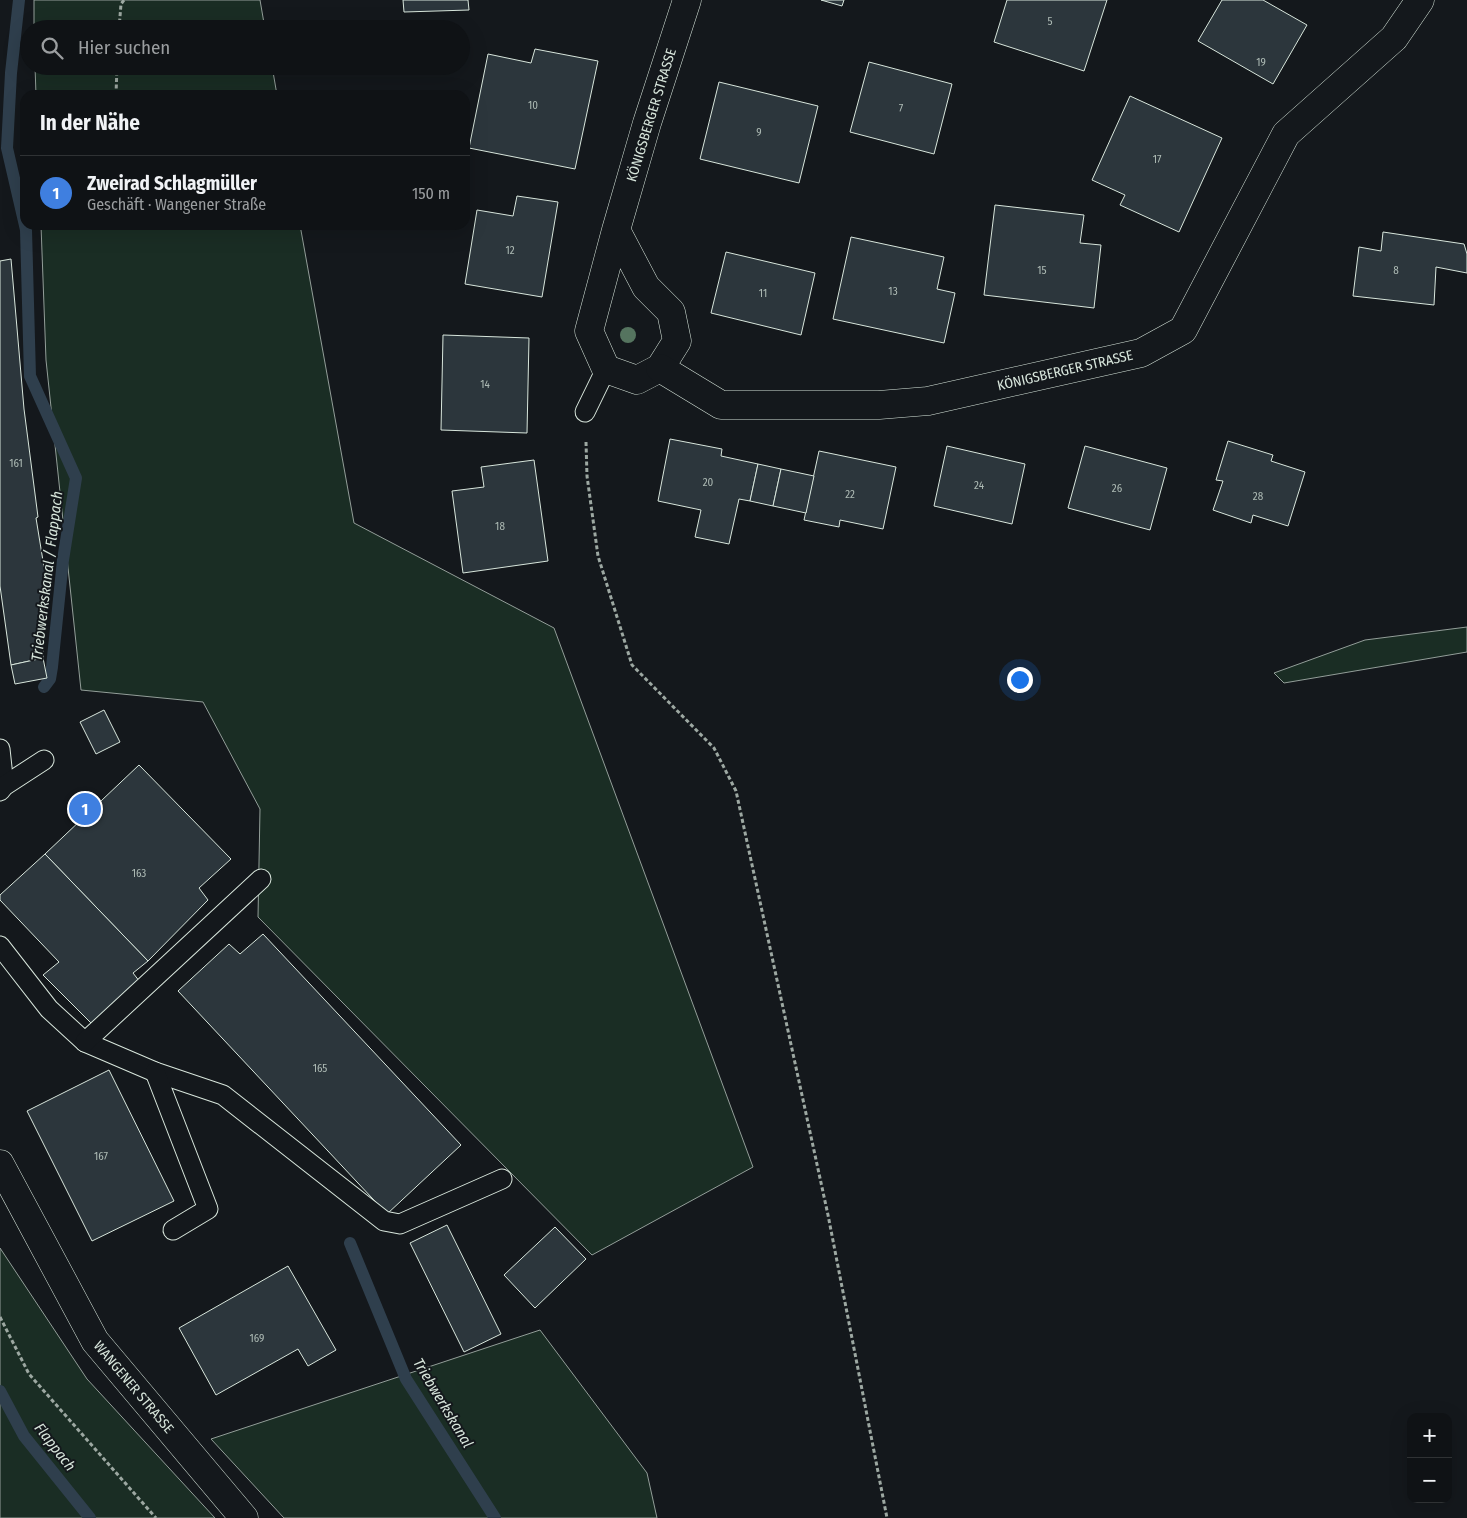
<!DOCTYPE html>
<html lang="de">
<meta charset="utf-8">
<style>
:root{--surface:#0f1215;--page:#181b1e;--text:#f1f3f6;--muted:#9b9ea0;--line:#2f3234;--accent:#ffb74d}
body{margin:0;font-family:"Fira Sans Condensed",sans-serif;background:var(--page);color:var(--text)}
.controls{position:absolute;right:15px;bottom:15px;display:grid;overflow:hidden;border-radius:10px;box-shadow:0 5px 20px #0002}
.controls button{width:45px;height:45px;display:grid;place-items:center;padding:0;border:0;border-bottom:1px solid var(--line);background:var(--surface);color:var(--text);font:25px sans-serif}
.you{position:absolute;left:1019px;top:679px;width:18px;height:18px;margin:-12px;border:4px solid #fff;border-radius:50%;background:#1a73e8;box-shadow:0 0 0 8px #1a73e833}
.badge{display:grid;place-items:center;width:32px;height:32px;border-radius:50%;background:var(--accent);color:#fff;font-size:16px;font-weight:700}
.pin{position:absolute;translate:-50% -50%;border:2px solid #fff;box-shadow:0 1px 5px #0006}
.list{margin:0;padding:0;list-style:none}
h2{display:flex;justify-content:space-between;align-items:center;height:65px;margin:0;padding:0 20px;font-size:21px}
h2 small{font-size:16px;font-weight:400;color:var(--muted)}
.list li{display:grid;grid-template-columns:32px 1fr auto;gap:15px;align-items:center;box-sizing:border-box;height:75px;padding:0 20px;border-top:1px solid var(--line)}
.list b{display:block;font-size:19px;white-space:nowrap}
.list p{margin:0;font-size:16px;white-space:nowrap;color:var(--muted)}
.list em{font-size:16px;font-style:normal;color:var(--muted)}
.icon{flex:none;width:28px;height:28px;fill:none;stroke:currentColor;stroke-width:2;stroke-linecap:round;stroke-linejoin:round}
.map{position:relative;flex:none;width:1467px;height:1518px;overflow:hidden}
.search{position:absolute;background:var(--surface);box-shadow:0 5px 20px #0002;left:20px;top:20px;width:450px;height:55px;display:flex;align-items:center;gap:12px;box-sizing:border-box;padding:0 18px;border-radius:28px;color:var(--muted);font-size:19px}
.panel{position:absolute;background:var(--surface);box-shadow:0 5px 20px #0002;left:20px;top:90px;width:450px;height:140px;border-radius:15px}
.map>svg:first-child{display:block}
.green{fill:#1a2d24;stroke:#939e99}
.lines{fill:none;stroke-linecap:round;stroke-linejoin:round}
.stream{stroke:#2f3f4d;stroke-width:12}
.building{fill:#2c363c;stroke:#d8e6dc}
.service-casing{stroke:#d8e6dc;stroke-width:21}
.minor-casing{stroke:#d8e6dc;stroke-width:29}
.primary-casing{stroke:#d8e6dc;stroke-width:29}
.path{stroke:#9da8a2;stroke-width:3;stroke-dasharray:4 2.5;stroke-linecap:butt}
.service{stroke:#14181c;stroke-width:19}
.minor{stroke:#14181c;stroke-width:28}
.primary{stroke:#14181c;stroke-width:28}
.tree{fill:#55745f}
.labels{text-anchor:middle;stroke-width:4;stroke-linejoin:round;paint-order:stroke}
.number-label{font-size:11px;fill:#adbab4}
.street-label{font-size:14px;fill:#d8e6dc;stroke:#14181c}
.water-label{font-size:15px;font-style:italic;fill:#d8e6dc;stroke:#14181c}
</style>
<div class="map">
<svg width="1467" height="1518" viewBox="0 0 1467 1518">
<rect width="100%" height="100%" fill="#14181c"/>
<g class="green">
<polygon points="34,0 260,0 265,29 34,29"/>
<polygon points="35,66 272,66 277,95 36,95"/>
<polygon points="41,225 300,225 354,523 554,628 753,1167 592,1255 258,917 260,809 203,702 81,690 46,360"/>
<polygon points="1467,627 1467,652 1284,683 1274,673 1365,640"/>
<polygon points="0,1248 87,1379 215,1518 0,1518"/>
<polygon points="540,1330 647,1473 657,1518 284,1518 211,1439"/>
</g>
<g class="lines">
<g class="stream">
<polyline points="19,0 11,73 7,148 26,230 30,376 76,478 63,560 52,667 50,679 44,687"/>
<polyline points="350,1243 406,1379 495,1518"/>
<polyline points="0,1391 24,1436 90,1518"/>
</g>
</g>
<g class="building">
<polygon points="403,0 468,0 469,10 404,12"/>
<polygon points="821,0 844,0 842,6"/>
<polygon points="1007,0 1107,0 1084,71 994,42"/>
<polygon points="1222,0 1263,0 1307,25 1273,84 1198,41"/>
<polygon points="535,49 598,61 575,169 469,148 488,54 531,63"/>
<polygon points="869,62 952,84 934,154 850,132"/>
<polygon points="719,82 818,106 799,183 700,159"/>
<polygon points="1130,96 1222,138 1179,232 1120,205 1125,195 1092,180"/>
<polygon points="517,196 558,202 542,297 465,284 477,210 513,216"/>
<polygon points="995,205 1084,215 1080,243 1101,245 1094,308 984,295"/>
<polygon points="1383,232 1464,244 1467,254 1467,273 1436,267 1434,305 1353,296 1359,247 1381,251"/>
<polygon points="851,237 944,257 937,289 955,293 944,343 833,319"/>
<polygon points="726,252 815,273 801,335 711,313"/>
<polygon points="11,259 24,409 38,517 36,518 44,567 46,567 43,658 11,665 0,586 0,261"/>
<polygon points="443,335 529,338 527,433 441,430"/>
<polygon points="670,439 722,449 721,456 758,464 750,501 739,499 729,544 695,537 701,510 658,501"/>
<polygon points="1228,441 1273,455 1271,461 1305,472 1288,526 1253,515 1251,523 1213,510 1223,481 1216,480"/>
<polygon points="947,446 1025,464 1012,524 934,506"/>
<polygon points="1085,446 1167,468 1150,530 1068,508"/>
<polygon points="819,451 896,467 883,529 840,520 839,527 804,520"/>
<polygon points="534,460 548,561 463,573 452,491 484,487 481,467"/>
<polygon points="758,464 781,469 773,506 750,501"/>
<polygon points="781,469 814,476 806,513 773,506"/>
<polygon points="43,658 47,678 15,684 11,665"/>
<polygon points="104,710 120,742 96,754 80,722"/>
<polygon points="139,765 231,859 199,888 208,900 148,961 45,854"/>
<polygon points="45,854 148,961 133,973 140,982 93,1025 43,975 59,962 0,900 0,895"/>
<polygon points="263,934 461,1145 387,1214 178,991 229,944 240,954"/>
<polygon points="109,1070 174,1201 92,1241 27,1111"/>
<polygon points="447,1225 501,1334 464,1352 410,1243"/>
<polygon points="555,1227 586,1259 535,1308 504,1275"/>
<polygon points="288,1266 336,1350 308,1366 298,1349 216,1395 179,1328"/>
</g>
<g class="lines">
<defs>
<g id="service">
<polyline points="585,412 606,369"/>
<polyline points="0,749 4,786"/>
<polyline points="0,791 4,786 44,760"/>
<polyline points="0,946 49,1009 85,1042 155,1072 223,1095 384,1221 400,1224 502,1179"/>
<polyline points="85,1042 261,879"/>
<polyline points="155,1072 208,1209 173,1230"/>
</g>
<g id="minor">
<polyline points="616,230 646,287 671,312 677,341 660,368 637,380 606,369 589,331 616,230 647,123 687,0"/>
<polyline points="660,368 721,405 879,405 928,401 1141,353 1183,330 1286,134 1394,38 1420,0"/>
</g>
<polyline id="primary" points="0,1164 95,1341 244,1518"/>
</defs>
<use href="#service" class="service-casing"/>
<use href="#minor" class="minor-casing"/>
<use href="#primary" class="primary-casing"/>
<g class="path">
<polyline points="119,29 121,4 124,0"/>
<polyline points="116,95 117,66"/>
<polyline points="586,442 587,476 598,556 632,665 714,748 736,791 828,1215 887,1518"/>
<polyline points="0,1317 29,1374 156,1518"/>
</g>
<use href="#service" class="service"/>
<use href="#minor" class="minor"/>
<use href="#primary" class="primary"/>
</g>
<circle class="tree" cx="628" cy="335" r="8"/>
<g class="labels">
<g class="number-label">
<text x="1050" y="25">5</text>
<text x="1261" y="66">19</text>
<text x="533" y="109">10</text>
<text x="901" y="112">7</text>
<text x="759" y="136">9</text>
<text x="1157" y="163">17</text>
<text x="510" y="254">12</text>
<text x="1042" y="274">15</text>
<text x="1396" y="274">8</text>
<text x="893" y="295">13</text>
<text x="763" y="297">11</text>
<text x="485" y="388">14</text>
<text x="16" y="467">161</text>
<text x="708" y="486">20</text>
<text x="979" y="489">24</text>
<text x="1117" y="492">26</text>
<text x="850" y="498">22</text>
<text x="1258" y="500">28</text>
<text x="500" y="530">18</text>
<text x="139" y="877">163</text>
<text x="320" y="1072">165</text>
<text x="101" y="1160">167</text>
<text x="257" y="1342">169</text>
</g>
<g class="street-label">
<text transform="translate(651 115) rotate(-73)" y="5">KÖNIGSBERGER STRASSE</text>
<text transform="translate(1065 370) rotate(-13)" y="5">KÖNIGSBERGER STRASSE</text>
<text transform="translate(134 1387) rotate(50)" y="5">WANGENER STRASSE</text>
</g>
<g class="water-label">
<text transform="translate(47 576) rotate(-83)" y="5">Triebwerkskanal / Flappach</text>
<text transform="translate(443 1403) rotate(59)" y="5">Triebwerkskanal</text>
<text transform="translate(55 1447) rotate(52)" y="5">Flappach</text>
</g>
</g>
</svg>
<div class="controls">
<button>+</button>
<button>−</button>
</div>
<div class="you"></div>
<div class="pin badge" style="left:85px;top:809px;background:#3f7fe0">1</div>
<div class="search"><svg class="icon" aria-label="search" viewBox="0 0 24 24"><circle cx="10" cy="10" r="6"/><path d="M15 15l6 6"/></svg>Hier suchen</div>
<section class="panel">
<h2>In der Nähe<small></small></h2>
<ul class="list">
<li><span class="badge" style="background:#3f7fe0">1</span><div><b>Zweirad Schlagmüller</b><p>Geschäft · Wangener Straße</p></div><em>150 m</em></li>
</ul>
</section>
</div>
